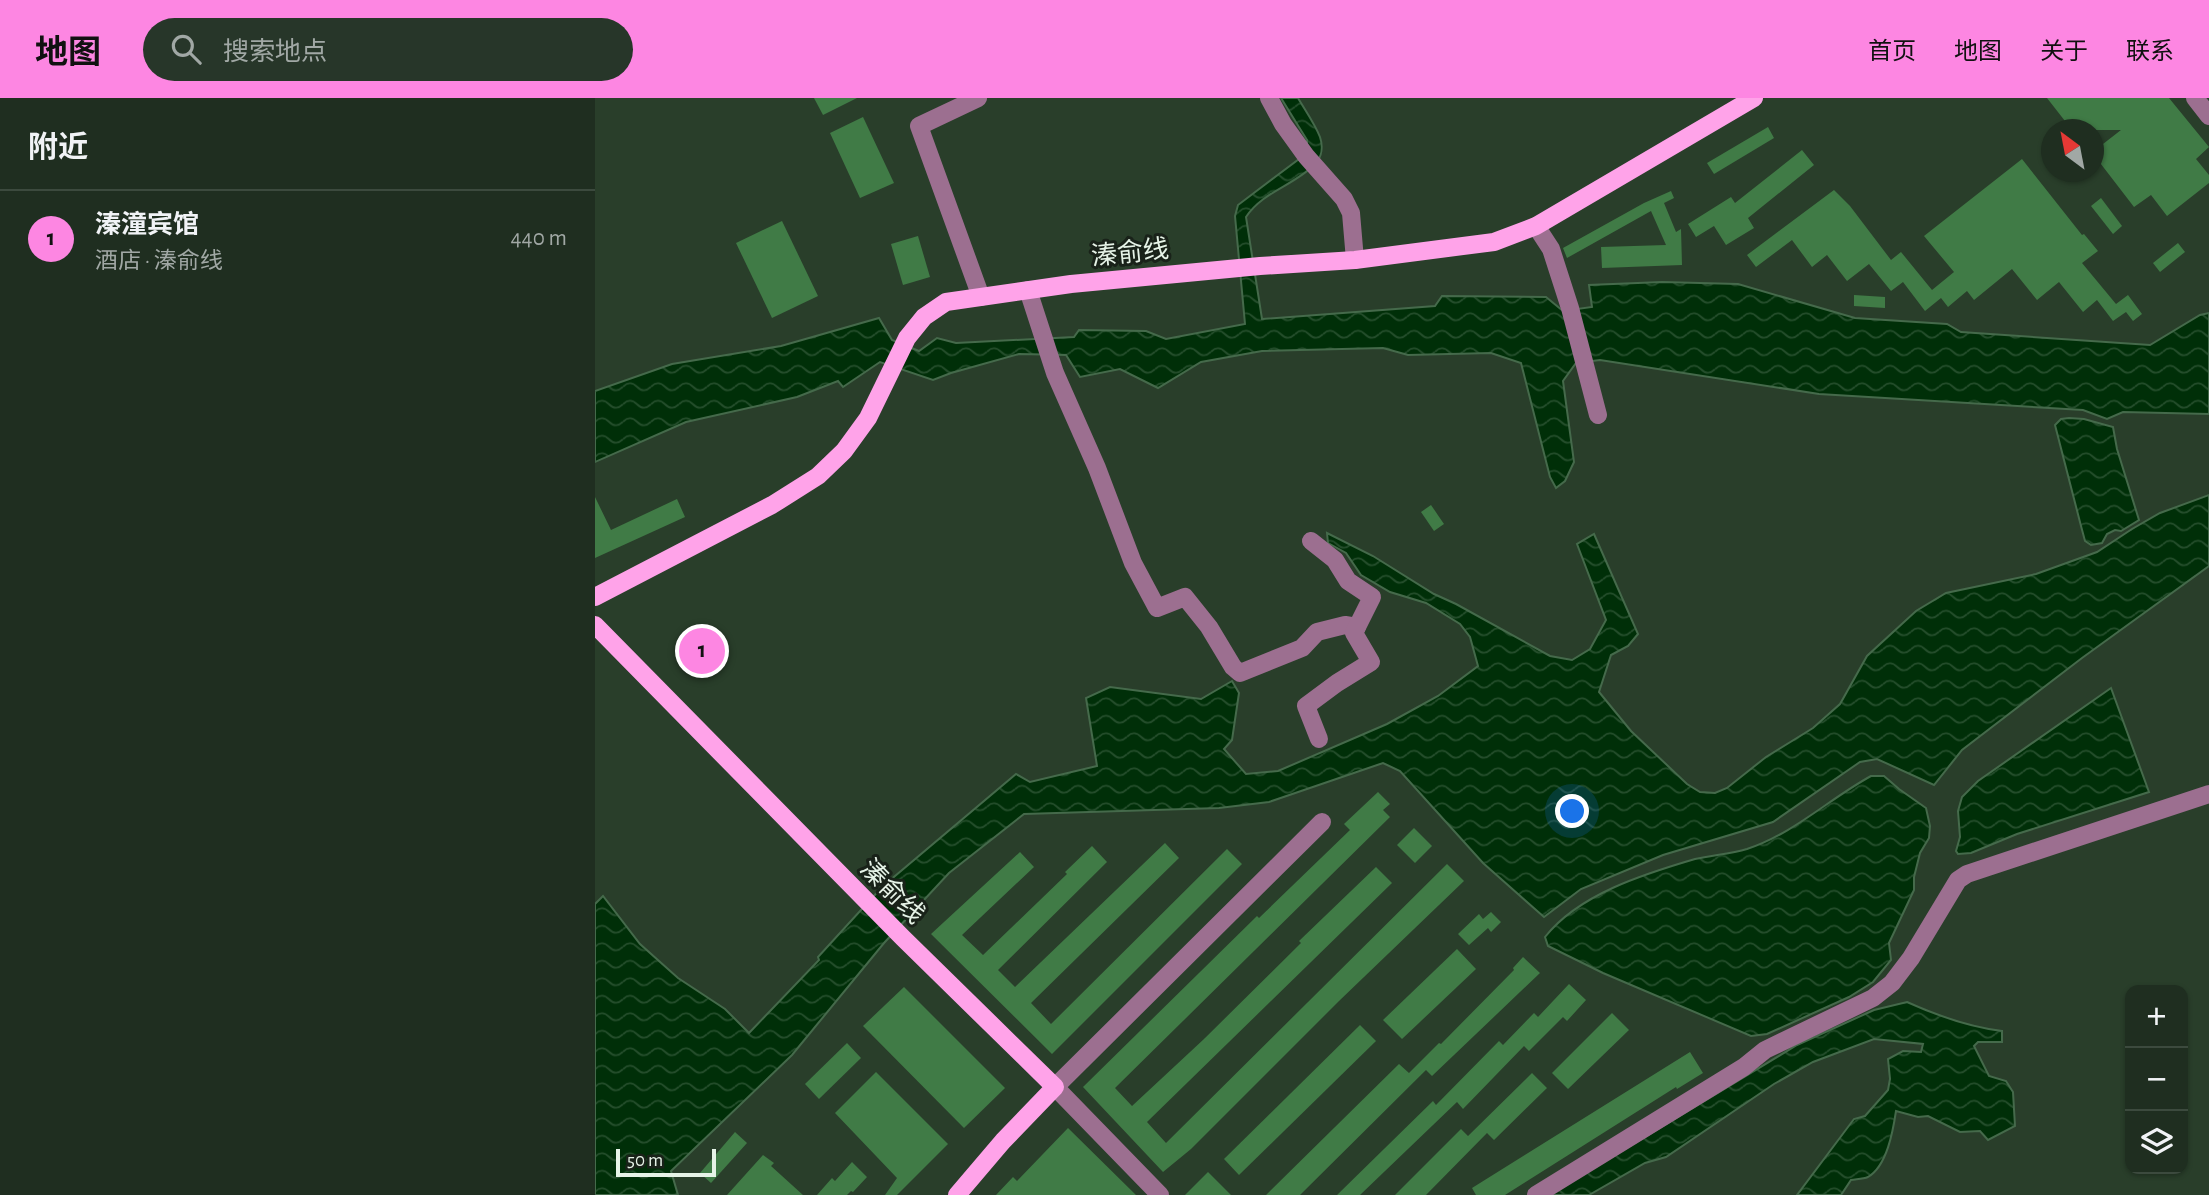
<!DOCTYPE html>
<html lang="zh">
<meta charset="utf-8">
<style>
:root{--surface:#1f2e20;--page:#273629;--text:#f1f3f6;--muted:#a1a8a5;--line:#3c4a3e;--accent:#fd86e2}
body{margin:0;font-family:"Alegreya Sans","Noto Sans SC",sans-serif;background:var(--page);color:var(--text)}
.controls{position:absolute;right:21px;bottom:21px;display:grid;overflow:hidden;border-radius:14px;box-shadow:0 2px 5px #0004}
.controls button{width:63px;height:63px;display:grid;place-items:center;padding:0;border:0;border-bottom:2px solid var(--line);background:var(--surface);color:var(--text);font:35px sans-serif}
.compass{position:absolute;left:1446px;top:21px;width:63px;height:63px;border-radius:50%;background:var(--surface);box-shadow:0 2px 5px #0004;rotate:328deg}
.scale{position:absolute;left:21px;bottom:18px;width:100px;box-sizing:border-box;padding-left:7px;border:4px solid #e6f3e7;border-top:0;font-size:19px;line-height:24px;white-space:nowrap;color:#e6f3e7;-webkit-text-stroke:5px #192219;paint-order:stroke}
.you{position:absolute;left:978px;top:714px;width:24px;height:24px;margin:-18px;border:5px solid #fff;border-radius:50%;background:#1a73e8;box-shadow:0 0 0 10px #1a73e833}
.badge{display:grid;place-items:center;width:46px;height:46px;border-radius:50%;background:var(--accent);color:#111;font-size:23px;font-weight:700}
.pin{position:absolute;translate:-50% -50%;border:4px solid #fff;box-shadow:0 2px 7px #0006}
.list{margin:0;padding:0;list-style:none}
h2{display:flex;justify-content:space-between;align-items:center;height:91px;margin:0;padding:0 28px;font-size:30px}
h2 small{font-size:23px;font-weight:400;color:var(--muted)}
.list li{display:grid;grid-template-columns:46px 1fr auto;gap:21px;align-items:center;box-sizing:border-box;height:98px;padding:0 28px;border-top:2px solid var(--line)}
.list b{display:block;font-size:26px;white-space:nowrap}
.list p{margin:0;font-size:23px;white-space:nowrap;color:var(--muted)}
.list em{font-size:23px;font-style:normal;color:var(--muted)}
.icon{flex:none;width:38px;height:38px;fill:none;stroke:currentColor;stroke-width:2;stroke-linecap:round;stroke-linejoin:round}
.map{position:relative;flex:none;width:1614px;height:1097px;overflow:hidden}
header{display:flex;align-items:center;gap:42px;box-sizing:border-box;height:98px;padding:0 35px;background:var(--accent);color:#111}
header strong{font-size:33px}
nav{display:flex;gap:38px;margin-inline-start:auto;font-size:24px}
.search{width:490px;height:63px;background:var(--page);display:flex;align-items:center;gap:18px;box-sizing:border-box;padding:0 24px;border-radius:38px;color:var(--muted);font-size:26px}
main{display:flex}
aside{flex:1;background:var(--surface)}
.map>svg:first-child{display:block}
.water{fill:url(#water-waves);stroke:#456a4b;stroke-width:2}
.building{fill:#407b46}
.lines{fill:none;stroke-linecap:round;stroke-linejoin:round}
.minor{stroke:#9c6f90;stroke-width:18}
.major{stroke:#ffa3e9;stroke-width:18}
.labels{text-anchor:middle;stroke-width:6;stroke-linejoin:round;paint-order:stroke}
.street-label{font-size:26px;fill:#e6f3e7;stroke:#192219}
</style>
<header>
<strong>地图</strong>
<div class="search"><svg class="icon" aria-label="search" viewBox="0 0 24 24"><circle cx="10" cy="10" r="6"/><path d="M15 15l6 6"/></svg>搜索地点</div>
<nav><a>首页</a><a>地图</a><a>关于</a><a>联系</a></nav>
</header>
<main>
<aside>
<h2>附近<small></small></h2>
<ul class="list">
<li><span class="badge">1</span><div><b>溱潼宾馆</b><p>酒店 · 溱俞线</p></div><em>440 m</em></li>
</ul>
</aside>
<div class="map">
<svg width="1614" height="1097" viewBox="0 0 1614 1097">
<defs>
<pattern id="water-waves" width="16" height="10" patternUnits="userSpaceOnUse" patternTransform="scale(1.75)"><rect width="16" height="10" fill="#002f08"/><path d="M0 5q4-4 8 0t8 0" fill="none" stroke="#254e2c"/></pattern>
</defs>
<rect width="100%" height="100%" fill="#293e2a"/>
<g class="water">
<path d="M686,0H703C710,12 720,26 725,39C728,48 727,58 721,65C701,87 668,93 651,119L667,221L840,208L847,198L951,199L968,213L997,209L994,187L1067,184L1143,186L1260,220L1352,226L1366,234L1555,247L1605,217L1614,215V316L1528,314L1512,321L1488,312L1224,296L1005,262L981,265L968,283L979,364L970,383L961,390L955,379L926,265L896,255L813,257L788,250L667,253L606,264L563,290L525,271L485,279L471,257L424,256L356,275L338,282L285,264L248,289L243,283L202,299L91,324L0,364V293L77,266L186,248L284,220L297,242L324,253L342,240L361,245L479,239L484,232L551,233L571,241L650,226L640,118L643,107L704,61L712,51V42Z"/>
<polygon points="1474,320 1489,321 1518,329 1522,351 1544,422 1526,433 1520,432 1512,436 1507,445 1496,447 1490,443 1486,428 1460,327 1466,321"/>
<polygon points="1614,397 1614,468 1487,560 1367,652 1339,687 1282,661 1265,664 1178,724 1068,757 986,791 949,819 888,765 805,673 788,665 674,704 624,710 429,716 354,775 289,845 197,957 76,1073 83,1097 0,1097 0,806 8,798 45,846 83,880 130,911 154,935 224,862 223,859 287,789 421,676 435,684 502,668 491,600 515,589 606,601 637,583 644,595 637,642 629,651 651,676 683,673 792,626 843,598 883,568 875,539 865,526 831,505 795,494 766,477 751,455 733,445 732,435 778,458 839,496 861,506 955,558 977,562 995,551 1011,522 982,446 999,436 1043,536 1033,548 1016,557 1004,594 1036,633 1092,686 1105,694 1120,695 1132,690 1171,659 1218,630 1245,606 1272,558 1321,513 1351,495 1441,476 1502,454 1537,431 1565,415"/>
<polygon points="1516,590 1554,694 1422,736 1376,755 1363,756 1361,753 1365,739 1363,713 1367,699 1383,683"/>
<path d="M1276,678H1289L1304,691L1331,710L1335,728L1334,740L1325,755L1319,779V792L1294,845L1296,862L1278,884L1254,899L1172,936L1156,938L1008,875L953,848L950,839C984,796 1049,776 1100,761C1117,757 1135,756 1152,751C1198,736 1234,701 1276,678Z"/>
<path d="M1312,904C1343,918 1374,929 1407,933V944H1383L1379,948L1394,978L1411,983L1418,994L1420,1028L1393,1042L1385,1033L1365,1034L1333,1018L1323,1019L1301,1013C1298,1033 1292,1068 1273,1079C1268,1081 1262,1081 1256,1082L1246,1097H1202L1259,1021L1270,1018L1293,992L1295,981L1293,961L1308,953L1326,954L1328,946L1279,941L1218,964L1179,986L1071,1059L1050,1065L994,1097H954L1202,947L1279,912Z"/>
</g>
<g class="building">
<polygon points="219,0 262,0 228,17"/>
<polygon points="1452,0 1574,0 1614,49 1601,61 1614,77 1614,85 1572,118 1556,97 1539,109 1499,57 1499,53 1526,32 1477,32"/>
<polygon points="268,19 299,85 265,100 235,35"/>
<polygon points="1173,29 1179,40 1119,76 1112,65"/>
<polygon points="1207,52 1219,67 1153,120 1159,130 1131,147 1119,128 1101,139 1093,126 1136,99 1140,105"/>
<polygon points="1427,61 1487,137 1489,136 1503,153 1487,165 1521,206 1533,197 1547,216 1538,223 1531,214 1518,223 1502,202 1488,214 1464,184 1442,202 1417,171 1379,202 1372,193 1353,209 1346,200 1330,213 1308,184 1296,193 1274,166 1252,183 1232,157 1217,169 1197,142 1161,169 1152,157 1239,92 1255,108 1296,162 1306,154 1337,192 1359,174 1329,138"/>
<polygon points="1076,93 1079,100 1069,105 1081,134 1086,131 1087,167 1007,170 1006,149 1071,147 1056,113 972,160 968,150 1049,105"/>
<polygon points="1506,100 1527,128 1518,136 1496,108"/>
<polygon points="187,123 223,198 177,220 141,145"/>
<polygon points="323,138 335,179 308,187 296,146"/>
<polygon points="1583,145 1590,154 1565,174 1558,165"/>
<polygon points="1259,197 1290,199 1290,210 1259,208"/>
<polygon points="0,399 16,432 82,401 90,419 0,460"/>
<polygon points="836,407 849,426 839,433 826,414"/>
<polygon points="783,694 795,706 788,712 795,719 520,990 537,1008 609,941 706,845 704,843 781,769 797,785 552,1024 571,1045 852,766 869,783 744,903 596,1051 568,1074 488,989 662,818 664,820 755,732 749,726"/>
<polygon points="819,730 837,748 820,765 802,747"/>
<polygon points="570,745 584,760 436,905 456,926 632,751 647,766 457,956 336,836 425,754 439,769 367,837 388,857 472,776 470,774 497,748 512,764 403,872 420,889"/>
<polygon points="896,814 906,824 896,834 893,830 874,847 863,836 884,816 888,821"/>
<polygon points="862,851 881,871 807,941 788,922"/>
<polygon points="928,859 945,875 837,978 831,972 705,1097 671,1097 804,966 814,975 844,945 846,946 919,872 918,870"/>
<polygon points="974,886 991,902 972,923 968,919 934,953 929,948 868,1011 862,1004 765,1097 742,1097 838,1003 841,1007 904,943 908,947 939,915 943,919"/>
<polygon points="309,889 410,990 369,1030 268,928"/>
<polygon points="1017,915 1034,932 973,991 957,975"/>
<polygon points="765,927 781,943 644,1077 629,1061"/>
<polygon points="252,945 266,960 224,1001 210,986"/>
<polygon points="1095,954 1108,975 1082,991 1081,989 910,1097 881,1097 877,1090"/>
<polygon points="281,974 353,1046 302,1097 290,1097 302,1080 240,1015"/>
<polygon points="937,975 952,990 899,1042 892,1035 831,1097 800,1097 866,1031 873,1038"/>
<polygon points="473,1030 541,1097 401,1097 418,1079 422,1083"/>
<polygon points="140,1034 152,1045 116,1085 105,1075"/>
<polygon points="168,1057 179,1065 176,1068 208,1097 132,1097"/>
<polygon points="257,1064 272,1079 258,1094 256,1093 252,1097 222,1097 237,1080 240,1083"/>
<polygon points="613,1074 636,1097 590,1097"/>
</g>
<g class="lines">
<g class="minor">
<polyline points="383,0 324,28 386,199"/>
<polyline points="674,0 688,26 711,58 749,101 756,115 760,162"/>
<polyline points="1600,0 1614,18"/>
<polyline points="941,128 956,151 975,210 1003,317"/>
<polyline points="433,192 460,275 502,370 538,465 562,510 590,499 614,529 638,569 645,575 707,550 722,534 750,527 762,529"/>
<polyline points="716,443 740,462 753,483 777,499 759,535 776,564 742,585 711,608 724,641"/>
<polyline points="565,1097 460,989 727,724"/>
<polyline points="941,1097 1149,969 1170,952 1278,900 1297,885 1316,860 1363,782 1372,776 1614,696"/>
</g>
<g class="major">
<polyline points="0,499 177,407 223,378 249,353 273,320 312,240 329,219 351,204 476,186 665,168 760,162 899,144 941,128 1159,0"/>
<polyline points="0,527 308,840 460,989 408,1043 362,1097"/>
</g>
</g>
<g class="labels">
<g class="street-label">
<text transform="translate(535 154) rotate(-6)" y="9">溱俞线</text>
<text transform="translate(298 793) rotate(45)" y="9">溱俞线</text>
</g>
</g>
</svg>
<div class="controls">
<button>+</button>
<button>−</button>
<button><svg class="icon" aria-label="layers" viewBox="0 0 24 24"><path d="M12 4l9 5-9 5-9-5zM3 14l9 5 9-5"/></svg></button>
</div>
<svg class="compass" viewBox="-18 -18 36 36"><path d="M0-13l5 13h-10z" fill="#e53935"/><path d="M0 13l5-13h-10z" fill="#a1a8a5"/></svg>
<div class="scale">50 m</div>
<div class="you"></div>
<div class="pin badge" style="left:107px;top:553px">1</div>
</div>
</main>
